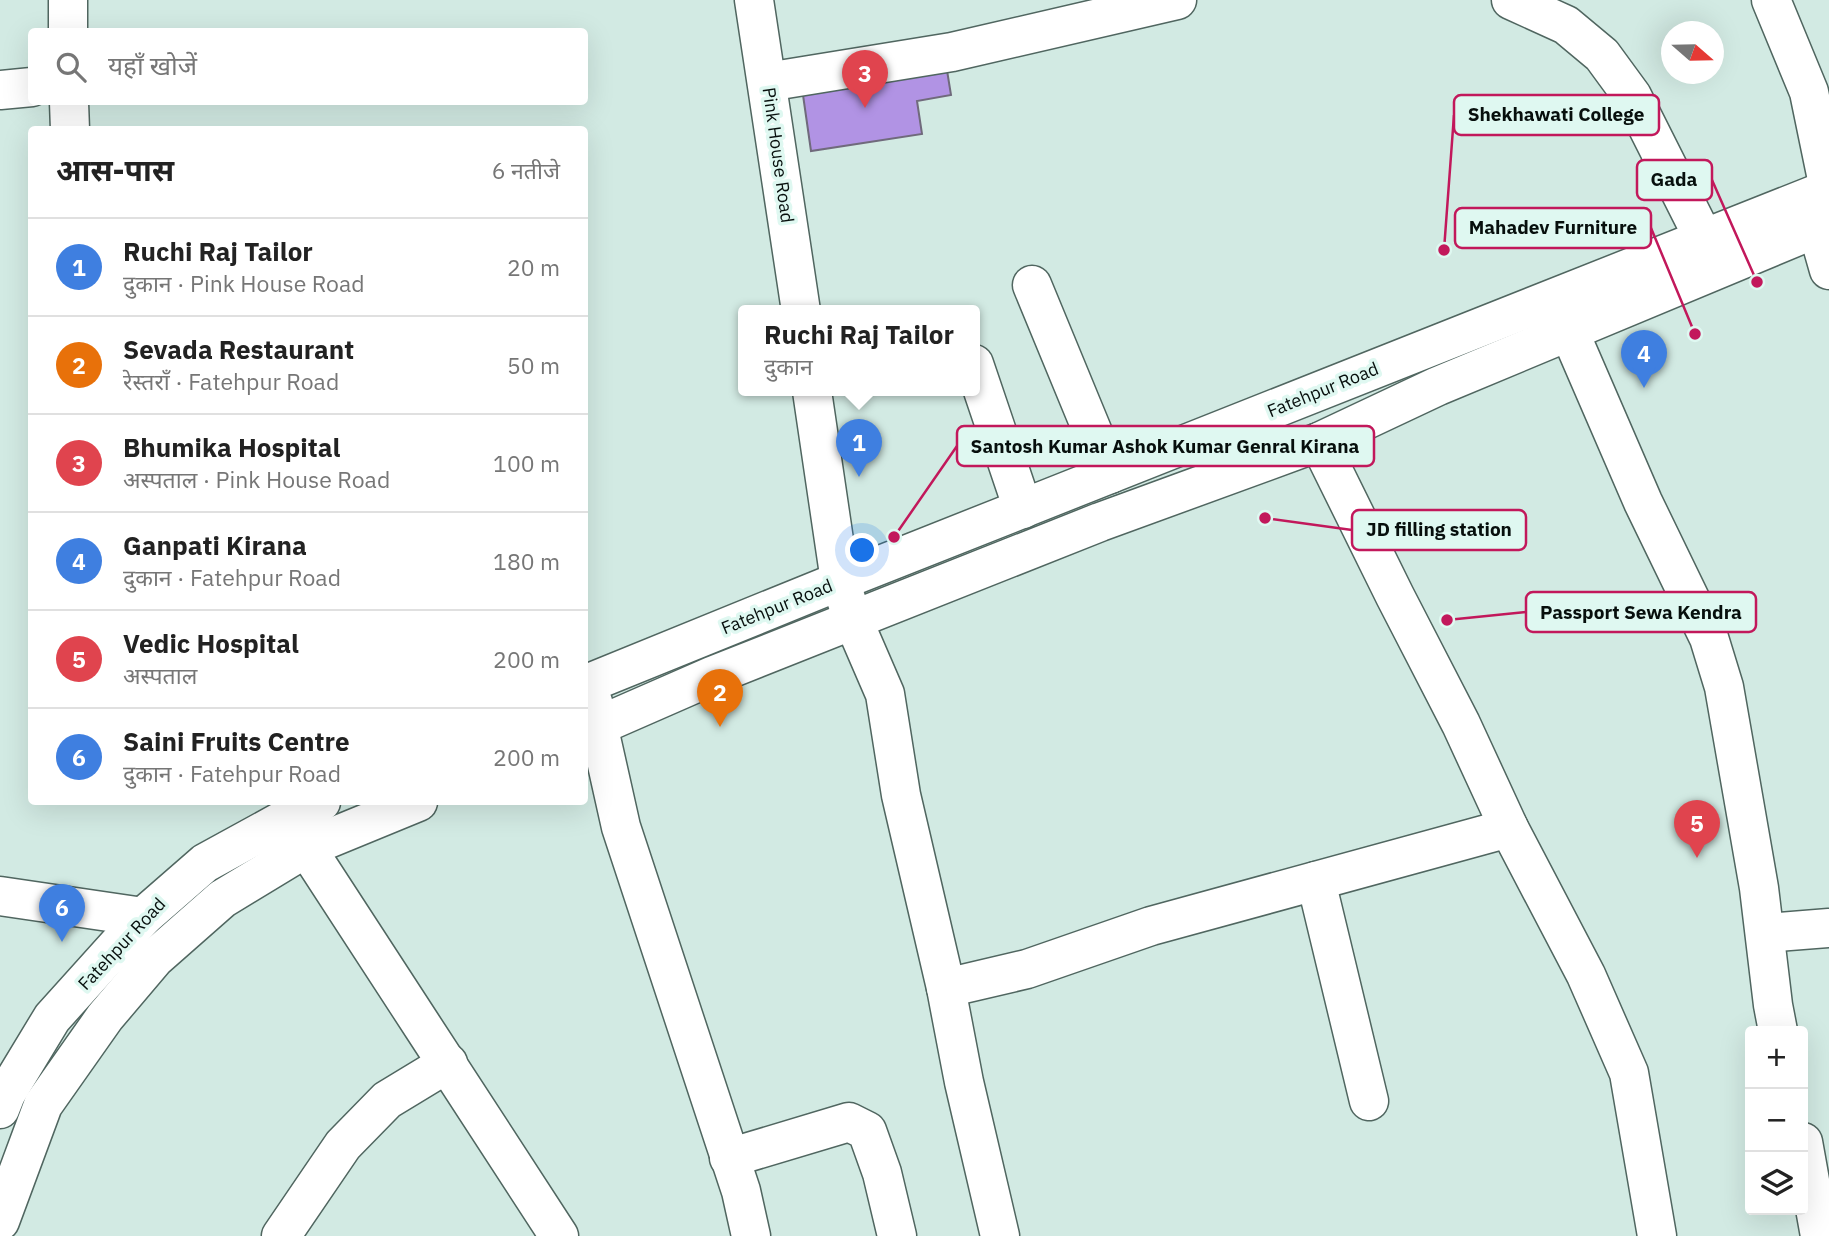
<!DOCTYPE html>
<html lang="hi">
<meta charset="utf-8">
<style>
:root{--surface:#fff;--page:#f2f2f2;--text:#222;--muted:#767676;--line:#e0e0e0;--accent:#b45309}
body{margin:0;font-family:"IBM Plex Sans","Noto Sans Devanagari",sans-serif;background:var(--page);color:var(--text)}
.controls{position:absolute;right:21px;bottom:21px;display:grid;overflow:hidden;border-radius:7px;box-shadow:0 7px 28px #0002}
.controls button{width:63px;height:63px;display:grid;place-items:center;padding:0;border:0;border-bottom:2px solid var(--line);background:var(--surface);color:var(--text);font:35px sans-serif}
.compass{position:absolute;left:1661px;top:21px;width:63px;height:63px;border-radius:50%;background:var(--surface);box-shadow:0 7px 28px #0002;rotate:110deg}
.you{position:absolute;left:863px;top:551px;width:24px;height:24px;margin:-18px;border:5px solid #fff;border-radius:50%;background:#1a73e8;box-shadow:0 0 0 10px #1a73e833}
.badge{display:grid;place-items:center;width:46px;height:46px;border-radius:50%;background:var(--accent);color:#fff;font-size:23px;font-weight:700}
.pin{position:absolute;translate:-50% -58px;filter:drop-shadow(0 2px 4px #0008)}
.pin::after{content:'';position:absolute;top:37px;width:24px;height:21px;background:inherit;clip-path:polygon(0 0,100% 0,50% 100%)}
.popup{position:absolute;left:738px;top:305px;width:242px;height:91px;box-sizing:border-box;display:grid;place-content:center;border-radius:7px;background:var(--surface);filter:drop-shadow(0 2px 5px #0005);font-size:23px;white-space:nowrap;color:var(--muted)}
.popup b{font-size:26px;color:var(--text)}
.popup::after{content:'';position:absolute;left:50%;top:100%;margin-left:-14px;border:14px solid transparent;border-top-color:var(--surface)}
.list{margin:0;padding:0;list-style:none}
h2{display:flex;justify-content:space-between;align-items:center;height:91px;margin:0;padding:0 28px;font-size:30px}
h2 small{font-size:23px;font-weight:400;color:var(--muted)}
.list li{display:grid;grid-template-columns:46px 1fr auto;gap:21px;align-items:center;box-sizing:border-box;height:98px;padding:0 28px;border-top:2px solid var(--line)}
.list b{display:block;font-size:26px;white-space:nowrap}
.list p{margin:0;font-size:23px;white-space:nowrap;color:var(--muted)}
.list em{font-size:23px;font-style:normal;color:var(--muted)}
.icon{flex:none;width:38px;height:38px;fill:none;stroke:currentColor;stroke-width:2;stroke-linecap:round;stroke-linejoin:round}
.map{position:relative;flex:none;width:1829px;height:1236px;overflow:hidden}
.search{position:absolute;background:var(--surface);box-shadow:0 7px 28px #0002;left:28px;top:28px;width:560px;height:77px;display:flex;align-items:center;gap:18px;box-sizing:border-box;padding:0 24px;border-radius:7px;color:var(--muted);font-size:26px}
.panel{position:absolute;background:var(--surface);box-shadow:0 7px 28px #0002;left:28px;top:126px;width:560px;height:679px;border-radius:7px}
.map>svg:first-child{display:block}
.building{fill:#b193e4;stroke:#706a7c;stroke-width:2}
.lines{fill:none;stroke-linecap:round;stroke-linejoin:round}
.minor-casing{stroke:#506660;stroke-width:41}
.minor{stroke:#fff;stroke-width:38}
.labels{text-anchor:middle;stroke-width:7;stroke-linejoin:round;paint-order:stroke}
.street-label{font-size:18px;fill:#070f0d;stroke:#dff8f1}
.leader{fill:none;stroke:#c2185b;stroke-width:2.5}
.callout-dot{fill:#c2185b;stroke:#dff8f1;stroke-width:2.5}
.callout{fill:#dff8f1;stroke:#c2185b;stroke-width:2.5}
.callout-label{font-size:19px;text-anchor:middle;font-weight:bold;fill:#070f0d}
</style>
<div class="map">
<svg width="1829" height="1236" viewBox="0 0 1829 1236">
<rect width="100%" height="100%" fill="#d2eae3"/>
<polygon class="building" points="945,58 951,95 917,101 922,134 811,151 801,81"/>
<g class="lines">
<defs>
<g id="minor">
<polyline points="68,0 68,32"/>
<polyline points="754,0 801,311"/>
<polyline points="1511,0 1566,25 1602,55 1632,96 1704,239"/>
<polyline points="1771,0 1809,92 1829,189"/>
<polyline points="767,82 952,52 1177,0"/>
<polyline points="0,90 32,87"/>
<polyline points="69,102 70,130"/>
<polyline points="1817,228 1829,270"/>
<polyline points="1032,285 1110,474"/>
<polyline points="1569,331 1643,502 1709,638 1724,687 1759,888 1773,1005 1778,1031"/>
<polyline points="974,364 1023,509"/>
<polyline points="812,391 840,581 853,620 885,694 901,795 946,988 964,1082 1000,1236"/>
<polyline points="1319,442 1395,596 1461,724 1509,828 1586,975 1629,1073 1657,1236"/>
<polyline points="584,685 840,581 1829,189"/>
<polyline points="593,702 621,827 741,1191 751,1236"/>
<polyline points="584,732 712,676 1100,522 1319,442 1438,386 1829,223"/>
<path d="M287,818C377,958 469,1096 559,1236"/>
<polyline points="1316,881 1369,1101"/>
<polyline points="0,896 143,917"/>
<polyline points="1765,933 1829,928"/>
<polyline points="946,988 1027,969 1151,926 1509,828"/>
<polyline points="0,1109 6,1094 52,1018 143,917 205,863 287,818 321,802"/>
<polyline points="1803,1142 1820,1236"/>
<polyline points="729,1158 849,1122 867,1131 882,1173 897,1236"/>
<polyline points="0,1221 43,1105 105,1017 155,958 222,899 306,848 418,802"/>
<polyline points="281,1236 343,1145 387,1100 448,1063"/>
</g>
</defs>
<use href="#minor" class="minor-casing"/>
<use href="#minor" class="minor"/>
</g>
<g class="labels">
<g class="street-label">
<text transform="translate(778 155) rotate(82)" y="6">Pink House Road</text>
<text transform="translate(1323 390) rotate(-22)" y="6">Fatehpur Road</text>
<text transform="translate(777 607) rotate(-22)" y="6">Fatehpur Road</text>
<text transform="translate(122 944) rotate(-47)" y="6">Fatehpur Road</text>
</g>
</g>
<path class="leader" d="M1444 250L1454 115M1757 282L1712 180M1695 334L1651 228M894 537L957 446M1265 518L1352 530M1447 620L1526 612"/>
<g class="callout-dot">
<circle cx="1444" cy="250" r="7"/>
<circle cx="1757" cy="282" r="7"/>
<circle cx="1695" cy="334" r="7"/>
<circle cx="894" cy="537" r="7"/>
<circle cx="1265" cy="518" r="7"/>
<circle cx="1447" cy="620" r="7"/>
</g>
<g class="callout">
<rect x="1454" y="95" width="205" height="40" rx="7"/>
<rect x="1637" y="160" width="75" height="40" rx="7"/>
<rect x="1455" y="208" width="196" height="40" rx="7"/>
<rect x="957" y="426" width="417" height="40" rx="7"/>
<rect x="1352" y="510" width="174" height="40" rx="7"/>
<rect x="1526" y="592" width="230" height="40" rx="7"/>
</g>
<g class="callout-label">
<text x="1556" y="121">Shekhawati College</text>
<text x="1674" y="186">Gada</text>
<text x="1553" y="234">Mahadev Furniture</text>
<text x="1165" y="453">Santosh Kumar Ashok Kumar Genral Kirana</text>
<text x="1439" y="536">JD filling station</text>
<text x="1641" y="619">Passport Sewa Kendra</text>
</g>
</svg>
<div class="controls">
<button>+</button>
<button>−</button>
<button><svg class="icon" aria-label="layers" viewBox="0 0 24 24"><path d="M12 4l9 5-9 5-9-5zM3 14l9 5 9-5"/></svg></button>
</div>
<svg class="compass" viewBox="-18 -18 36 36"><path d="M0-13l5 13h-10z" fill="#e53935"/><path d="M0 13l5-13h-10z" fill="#767676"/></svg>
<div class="you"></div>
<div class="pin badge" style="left:859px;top:477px;background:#3f7fe0">1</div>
<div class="popup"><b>Ruchi Raj Tailor</b>दुकान</div>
<div class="pin badge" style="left:720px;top:727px;background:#e8710a">2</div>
<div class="pin badge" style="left:865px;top:108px;background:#e0444e">3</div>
<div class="pin badge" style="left:1644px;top:388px;background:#3f7fe0">4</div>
<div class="pin badge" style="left:1697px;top:858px;background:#e0444e">5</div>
<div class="pin badge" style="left:62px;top:942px;background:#3f7fe0">6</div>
<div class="search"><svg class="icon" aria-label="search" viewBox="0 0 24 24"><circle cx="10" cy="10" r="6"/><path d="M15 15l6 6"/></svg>यहाँ खोजें</div>
<section class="panel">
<h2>आस-पास<small>6 नतीजे</small></h2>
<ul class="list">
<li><span class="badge" style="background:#3f7fe0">1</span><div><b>Ruchi Raj Tailor</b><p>दुकान · Pink House Road</p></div><em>20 m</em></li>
<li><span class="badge" style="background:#e8710a">2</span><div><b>Sevada Restaurant</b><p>रेस्तराँ · Fatehpur Road</p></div><em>50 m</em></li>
<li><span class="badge" style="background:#e0444e">3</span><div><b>Bhumika Hospital</b><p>अस्पताल · Pink House Road</p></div><em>100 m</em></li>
<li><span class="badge" style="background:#3f7fe0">4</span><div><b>Ganpati Kirana</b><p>दुकान · Fatehpur Road</p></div><em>180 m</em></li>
<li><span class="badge" style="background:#e0444e">5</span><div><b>Vedic Hospital</b><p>अस्पताल</p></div><em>200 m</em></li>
<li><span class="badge" style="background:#3f7fe0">6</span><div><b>Saini Fruits Centre</b><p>दुकान · Fatehpur Road</p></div><em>200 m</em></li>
</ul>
</section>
</div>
